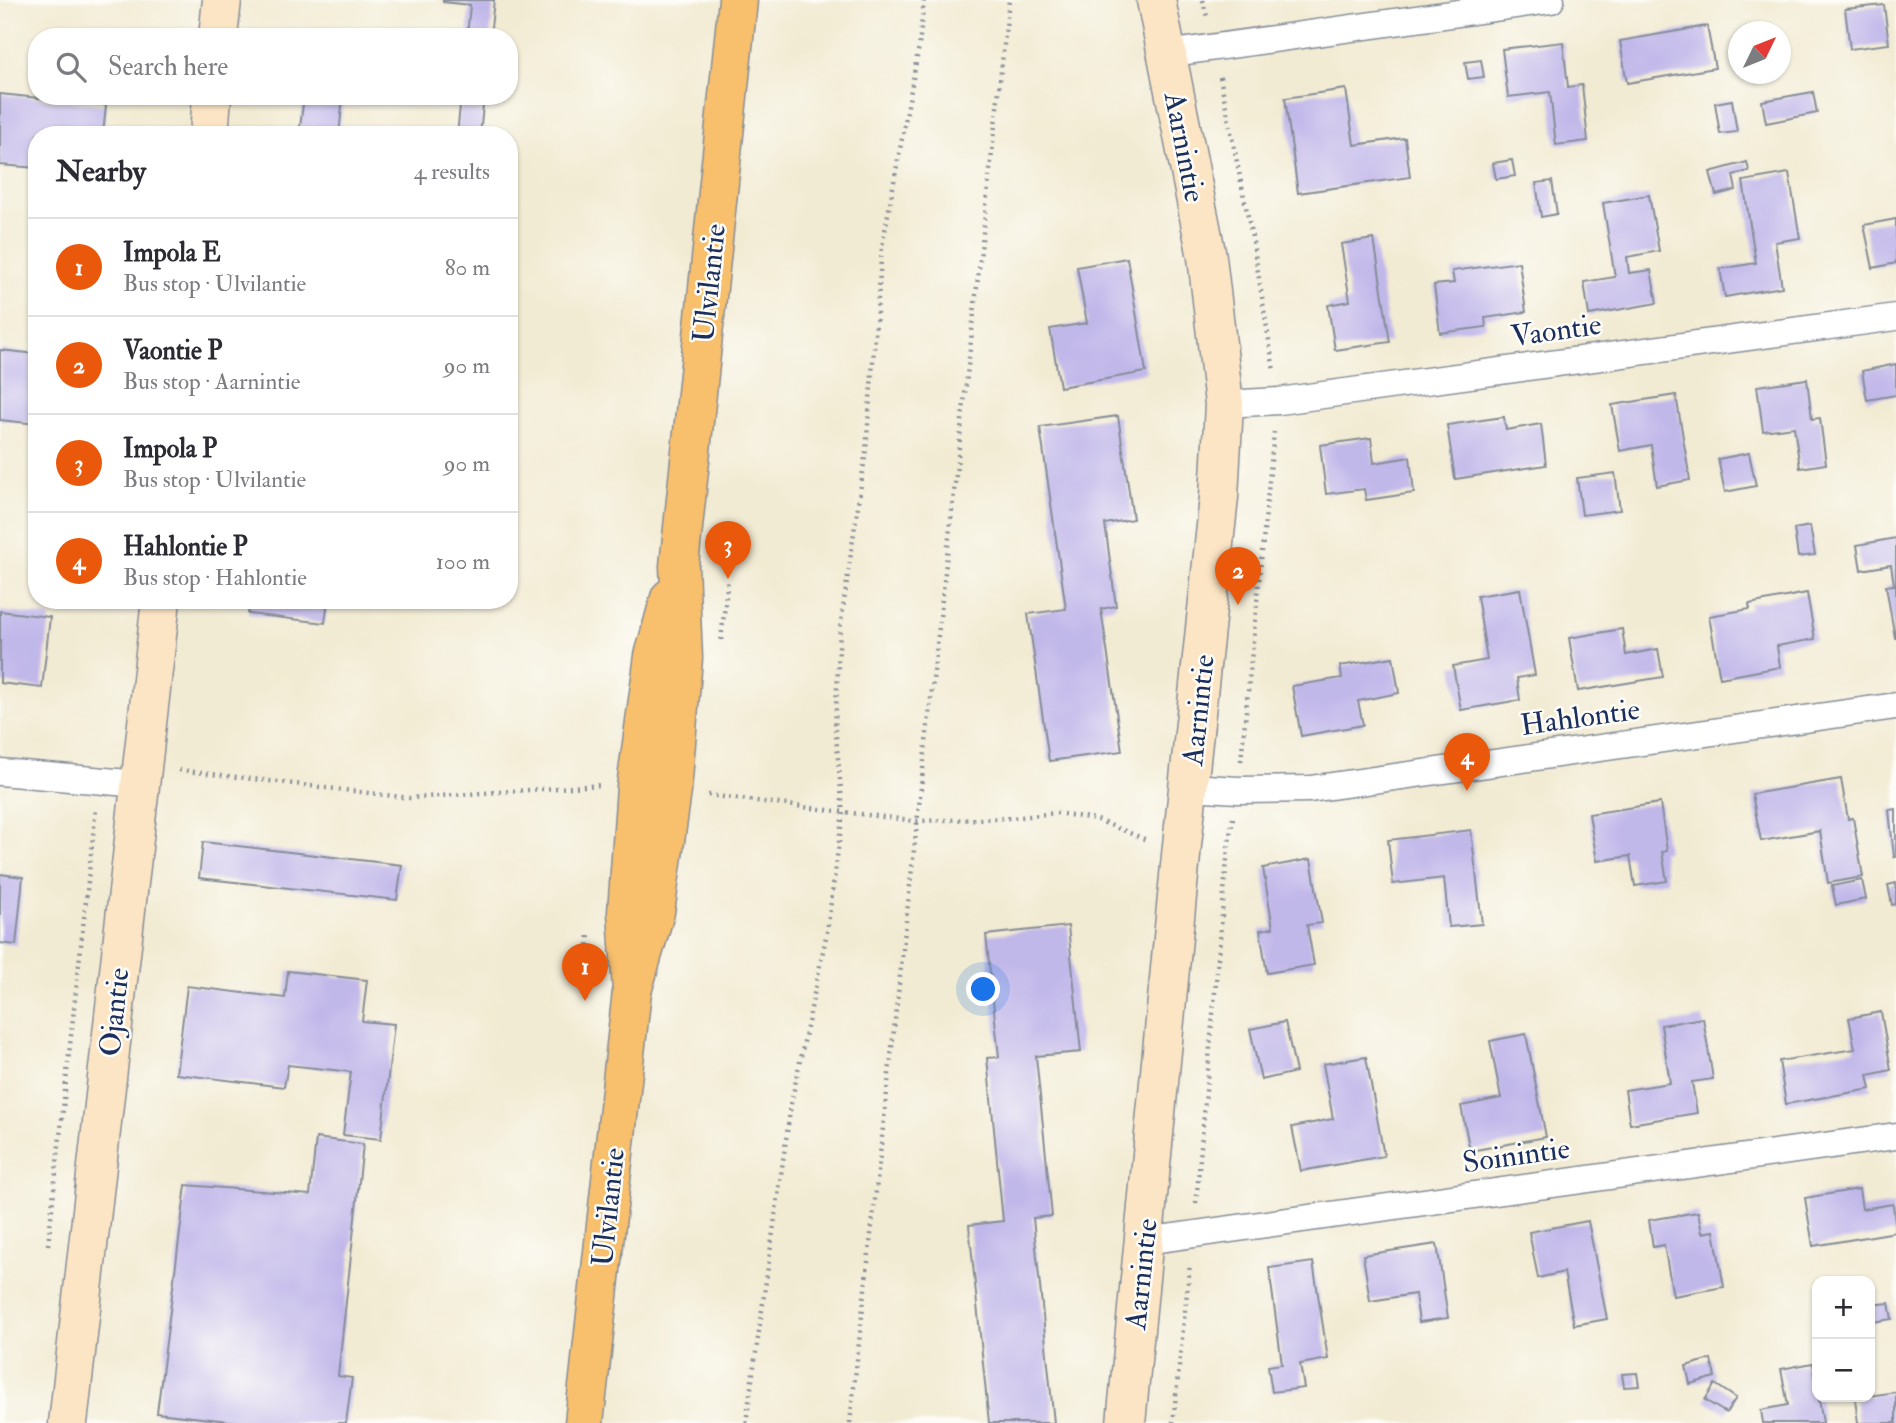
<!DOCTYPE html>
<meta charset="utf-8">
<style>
:root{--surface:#fff;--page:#f7f7f7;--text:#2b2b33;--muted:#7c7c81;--line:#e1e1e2;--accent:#ea580c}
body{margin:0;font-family:"IM FELL Double Pica",serif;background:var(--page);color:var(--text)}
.controls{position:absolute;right:21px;bottom:21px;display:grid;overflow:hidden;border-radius:14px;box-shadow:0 2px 5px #0004}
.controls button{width:63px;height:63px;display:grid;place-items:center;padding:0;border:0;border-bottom:2px solid var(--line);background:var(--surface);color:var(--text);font:35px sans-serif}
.compass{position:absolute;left:1728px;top:21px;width:63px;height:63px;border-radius:50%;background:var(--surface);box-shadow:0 2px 5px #0004;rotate:47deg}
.you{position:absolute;left:984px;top:990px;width:24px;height:24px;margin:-18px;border:5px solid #fff;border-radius:50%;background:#1a73e8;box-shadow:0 0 0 10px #1a73e833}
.badge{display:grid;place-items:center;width:46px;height:46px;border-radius:50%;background:var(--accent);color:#fff;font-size:23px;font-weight:700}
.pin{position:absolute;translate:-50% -58px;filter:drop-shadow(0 2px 4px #0008)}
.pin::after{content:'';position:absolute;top:37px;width:24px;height:21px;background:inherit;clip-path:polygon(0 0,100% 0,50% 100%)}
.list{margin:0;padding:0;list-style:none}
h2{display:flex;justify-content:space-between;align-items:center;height:91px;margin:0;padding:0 28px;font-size:30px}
h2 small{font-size:23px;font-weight:400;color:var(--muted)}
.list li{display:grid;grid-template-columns:46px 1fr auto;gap:21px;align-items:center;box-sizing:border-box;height:98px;padding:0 28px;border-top:2px solid var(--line)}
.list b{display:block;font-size:26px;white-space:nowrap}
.list p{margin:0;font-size:23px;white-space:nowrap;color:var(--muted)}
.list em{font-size:23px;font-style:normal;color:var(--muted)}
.icon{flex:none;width:38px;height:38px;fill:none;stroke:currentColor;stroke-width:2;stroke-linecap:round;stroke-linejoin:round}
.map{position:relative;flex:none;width:1896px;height:1423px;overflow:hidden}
.search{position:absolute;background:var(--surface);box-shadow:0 2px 5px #0004;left:28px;top:28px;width:490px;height:77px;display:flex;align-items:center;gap:18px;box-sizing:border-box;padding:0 24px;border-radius:28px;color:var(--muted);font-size:26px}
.panel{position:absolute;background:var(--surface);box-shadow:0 2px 5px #0004;left:28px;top:126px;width:490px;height:483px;border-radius:28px}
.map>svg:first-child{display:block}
.building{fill:#c1b8ea}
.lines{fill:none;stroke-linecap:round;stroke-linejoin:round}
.street-casing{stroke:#868d98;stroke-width:29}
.secondary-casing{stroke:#868d98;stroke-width:41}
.primary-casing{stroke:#868d98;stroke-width:41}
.path{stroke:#868d98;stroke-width:4.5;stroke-dasharray:2 5;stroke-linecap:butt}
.street{stroke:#fff;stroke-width:26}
.secondary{stroke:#fce5c4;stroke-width:38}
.primary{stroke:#f8bf6c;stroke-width:38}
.labels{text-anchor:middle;stroke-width:5;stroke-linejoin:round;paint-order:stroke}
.street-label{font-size:30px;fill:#1b2f5e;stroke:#fdfcf7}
</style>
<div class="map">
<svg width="1896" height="1423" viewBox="0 0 1896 1423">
<rect width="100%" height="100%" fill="#fdfcf7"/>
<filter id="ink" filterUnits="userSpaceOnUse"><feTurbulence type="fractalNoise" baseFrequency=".0143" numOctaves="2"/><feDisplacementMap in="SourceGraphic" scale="14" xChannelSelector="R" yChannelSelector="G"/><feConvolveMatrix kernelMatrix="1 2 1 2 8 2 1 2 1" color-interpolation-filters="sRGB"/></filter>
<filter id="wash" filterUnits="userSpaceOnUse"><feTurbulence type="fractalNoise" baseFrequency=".00686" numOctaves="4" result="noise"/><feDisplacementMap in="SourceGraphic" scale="28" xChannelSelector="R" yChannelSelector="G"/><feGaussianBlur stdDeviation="1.57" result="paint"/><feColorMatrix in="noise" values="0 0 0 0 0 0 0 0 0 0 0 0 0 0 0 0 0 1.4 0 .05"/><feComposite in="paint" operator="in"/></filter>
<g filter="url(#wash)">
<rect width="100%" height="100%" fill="#f2ebd3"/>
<g id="blocks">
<g class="building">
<polygon points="443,0 494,0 490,37 467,37 470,5 443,2"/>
<polygon points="1884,5 1889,44 1850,49 1845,9"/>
<polygon points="1707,26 1715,68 1627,83 1620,41"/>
<polygon points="1563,42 1568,87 1582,85 1588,141 1556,145 1550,92 1508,97 1502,49"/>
<polygon points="1481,60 1484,77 1468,79 1465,62"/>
<polygon points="1346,89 1354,145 1405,138 1410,177 1298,193 1285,98"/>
<polygon points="1813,92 1817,113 1766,123 1762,101"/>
<polygon points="0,94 106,105 103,135 37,135 37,168 0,165"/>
<polygon points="304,96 343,96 339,135 299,135"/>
<polygon points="461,96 484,96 480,135 457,135"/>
<polygon points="1732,100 1737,132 1720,134 1715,103"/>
<polygon points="1512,160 1515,176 1496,179 1493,163"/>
<polygon points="1747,162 1749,171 1733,175 1736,190 1716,195 1710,172"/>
<polygon points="1789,173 1800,238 1775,242 1782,287 1725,297 1720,269 1756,263 1743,181"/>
<polygon points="1552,181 1557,214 1541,217 1536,183"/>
<polygon points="1649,195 1659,251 1627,257 1629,273 1651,270 1657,303 1589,315 1584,282 1615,277 1603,203"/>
<polygon points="1896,219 1896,263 1873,268 1864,225"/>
<polygon points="1374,239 1390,342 1335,350 1328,305 1350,301 1341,244"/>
<polygon points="1127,258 1146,372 1060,387 1050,329 1087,323 1077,267"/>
<polygon points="1519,262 1526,312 1485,318 1486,327 1440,333 1434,285 1454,283 1452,271"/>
<polygon points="0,350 37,354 37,424 0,420"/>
<polygon points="1896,364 1896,395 1867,400 1862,371"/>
<polygon points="1807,379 1812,419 1820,418 1826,464 1800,468 1794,427 1763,431 1757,386"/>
<polygon points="1676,395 1690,480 1657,486 1651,445 1620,451 1612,405"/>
<polygon points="1118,416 1133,519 1105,524 1116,606 1101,609 1122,751 1049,761 1028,614 1066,609 1040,427"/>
<polygon points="1504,417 1506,430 1541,424 1546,465 1455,479 1447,425"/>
<polygon points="1371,438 1374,463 1410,457 1414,493 1366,500 1364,489 1326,494 1320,445"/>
<polygon points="1749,453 1756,486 1725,492 1718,459"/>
<polygon points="1615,473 1620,510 1582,515 1577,478"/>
<polygon points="1810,526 1815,555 1798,557 1794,529"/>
<polygon points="1896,538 1896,638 1895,638 1886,586 1894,585 1891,565 1861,570 1857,545"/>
<polygon points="1520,589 1535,675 1517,678 1520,700 1461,710 1453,666 1487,660 1477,596"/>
<polygon points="1807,593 1815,639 1777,646 1780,667 1720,678 1709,616 1750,609 1749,604"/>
<polygon points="250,600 328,600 325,623 248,614"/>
<polygon points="0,611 50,617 42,688 0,683"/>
<polygon points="1622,629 1626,655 1658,649 1663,677 1578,691 1569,638"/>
<polygon points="1393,657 1399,693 1358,701 1363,725 1301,736 1292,686 1342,678 1340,666"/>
<polygon points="1841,779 1848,819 1853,818 1863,877 1828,883 1820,831 1761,841 1752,794"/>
<polygon points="1660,803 1667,851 1662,852 1667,881 1635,886 1630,856 1597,861 1589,814"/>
<polygon points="1896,809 1896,857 1894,857 1889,810"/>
<polygon points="1471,830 1482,924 1449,927 1444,878 1393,884 1388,840"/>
<polygon points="203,842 402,865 397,900 199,878"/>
<polygon points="1311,859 1322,923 1307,925 1314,965 1267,973 1260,930 1273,928 1263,868"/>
<polygon points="0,874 23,877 16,945 0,943"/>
<polygon points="1862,880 1866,899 1836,905 1832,886"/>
<polygon points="1896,883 1896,904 1892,905 1888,885"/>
<polygon points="1068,926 1081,1052 1036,1056 1052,1216 1033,1218 1054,1423 989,1423 969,1225 1003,1221 987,1058 999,1057 986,935"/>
<polygon points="288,971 367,980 362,1021 394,1024 381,1139 343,1135 351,1072 288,1065 284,1087 176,1074 187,986 285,998"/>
<polygon points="1881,1012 1891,1070 1868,1075 1871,1089 1786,1104 1779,1061 1855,1049 1849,1018"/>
<polygon points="1703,1018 1713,1079 1692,1082 1697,1113 1630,1124 1625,1090 1670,1083 1661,1025"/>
<polygon points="1285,1022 1296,1072 1261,1080 1250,1029"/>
<polygon points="1526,1034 1546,1137 1470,1151 1461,1106 1501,1098 1490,1041"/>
<polygon points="1366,1057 1384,1156 1301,1171 1292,1127 1333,1119 1323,1064"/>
<polygon points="316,1138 363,1144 338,1376 352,1378 346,1423 247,1423 157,1413 186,1185 310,1195"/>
<polygon points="1859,1189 1862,1209 1893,1204 1896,1232 1813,1246 1805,1198"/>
<polygon points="1698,1212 1702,1233 1714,1231 1724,1287 1673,1296 1664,1245 1653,1247 1649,1220"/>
<polygon points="1588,1221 1607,1319 1574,1325 1564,1272 1538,1278 1529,1232"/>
<polygon points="1437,1244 1448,1318 1419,1322 1415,1294 1370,1301 1363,1255"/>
<polygon points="1313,1262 1328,1359 1300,1364 1304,1388 1272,1392 1268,1366 1282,1364 1269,1268"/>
<polygon points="1889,1303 1892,1319 1872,1322 1870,1305"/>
<polygon points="1711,1359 1715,1377 1690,1384 1686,1366"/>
<polygon points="1813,1363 1823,1423 1763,1423 1761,1410 1788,1405 1781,1369"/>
<polygon points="1637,1373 1639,1386 1624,1387 1622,1374"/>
<polygon points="1715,1384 1736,1398 1726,1413 1705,1400"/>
<polygon points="1896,1392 1896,1423 1858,1423 1855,1398"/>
</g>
</g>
</g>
<g filter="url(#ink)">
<use href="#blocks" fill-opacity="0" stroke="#868d98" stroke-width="2"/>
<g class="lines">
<defs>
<g id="street">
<polyline points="1166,54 1551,0"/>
<polyline points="1224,404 1279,401 1896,317"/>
<polyline points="0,772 140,784"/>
<polyline points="1190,787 1238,790 1310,789 1896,706"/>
<polyline points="1145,1241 1896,1136"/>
</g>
<g id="secondary">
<polyline points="218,37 222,0"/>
<polyline points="209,135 212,96"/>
<polyline points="68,1423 161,600"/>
<polyline points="1126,1423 1182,845 1219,497 1224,404 1207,257 1156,0"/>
</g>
<g id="primary">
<polyline points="632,991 655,912 672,791 683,658 679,566 738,0"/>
<polyline points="584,1423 632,991 627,912 636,787 654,656 670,598"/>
</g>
</defs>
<use href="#street" class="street-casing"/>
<use href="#secondary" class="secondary-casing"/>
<use href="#primary" class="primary-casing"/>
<g class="path">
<polyline points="1203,0 1207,17"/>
<polyline points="1220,77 1253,242 1274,371"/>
<polyline points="721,640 728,579"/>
<polyline points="1241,761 1274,432"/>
<polyline points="179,770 410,798 601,785"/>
<polyline points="708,795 916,821 1012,818 1056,813 1095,819 1147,840"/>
<polyline points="585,1001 589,933"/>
<polyline points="1196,1203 1228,848 1233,818"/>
<polyline points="48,1245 96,809"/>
<polyline points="746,1423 791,1104 827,932 843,812 835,726 840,629 866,450 882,247 919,46 924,0"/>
<polyline points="850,1423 1009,0"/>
<polyline points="1173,1423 1190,1264"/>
</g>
<use href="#street" class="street"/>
<use href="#secondary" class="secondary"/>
<use href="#primary" class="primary"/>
</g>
</g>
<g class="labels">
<g class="street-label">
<text transform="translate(1185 147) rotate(79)" y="10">Aarnintie</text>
<text transform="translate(709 283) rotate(-84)" y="10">Ulvilantie</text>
<text transform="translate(1556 330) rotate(-8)" y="10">Vaontie</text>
<text transform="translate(1198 710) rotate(-84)" y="10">Aarnintie</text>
<text transform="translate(1580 717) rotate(-8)" y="10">Hahlontie</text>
<text transform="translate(114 1012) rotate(-84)" y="10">Ojantie</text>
<text transform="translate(1516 1155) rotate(-8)" y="10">Soinintie</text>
<text transform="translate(608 1207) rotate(-84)" y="10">Ulvilantie</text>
<text transform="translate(1141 1274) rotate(-84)" y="10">Aarnintie</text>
</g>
</g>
</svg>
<div class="controls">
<button>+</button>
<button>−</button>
</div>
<svg class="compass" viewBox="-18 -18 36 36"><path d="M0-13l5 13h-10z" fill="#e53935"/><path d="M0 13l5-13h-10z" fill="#7c7c81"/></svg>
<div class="you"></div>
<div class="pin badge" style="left:585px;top:1001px">1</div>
<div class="pin badge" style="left:1238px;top:605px">2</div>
<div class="pin badge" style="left:728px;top:579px">3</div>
<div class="pin badge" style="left:1467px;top:791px">4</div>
<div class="search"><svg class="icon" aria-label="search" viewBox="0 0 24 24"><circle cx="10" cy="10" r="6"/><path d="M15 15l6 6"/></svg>Search here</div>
<section class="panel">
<h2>Nearby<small>4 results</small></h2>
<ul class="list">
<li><span class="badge">1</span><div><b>Impola E</b><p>Bus stop · Ulvilantie</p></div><em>80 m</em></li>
<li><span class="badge">2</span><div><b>Vaontie P</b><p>Bus stop · Aarnintie</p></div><em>90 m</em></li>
<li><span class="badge">3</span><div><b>Impola P</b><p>Bus stop · Ulvilantie</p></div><em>90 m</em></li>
<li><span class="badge">4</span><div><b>Hahlontie P</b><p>Bus stop · Hahlontie</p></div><em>100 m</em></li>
</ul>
</section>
</div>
